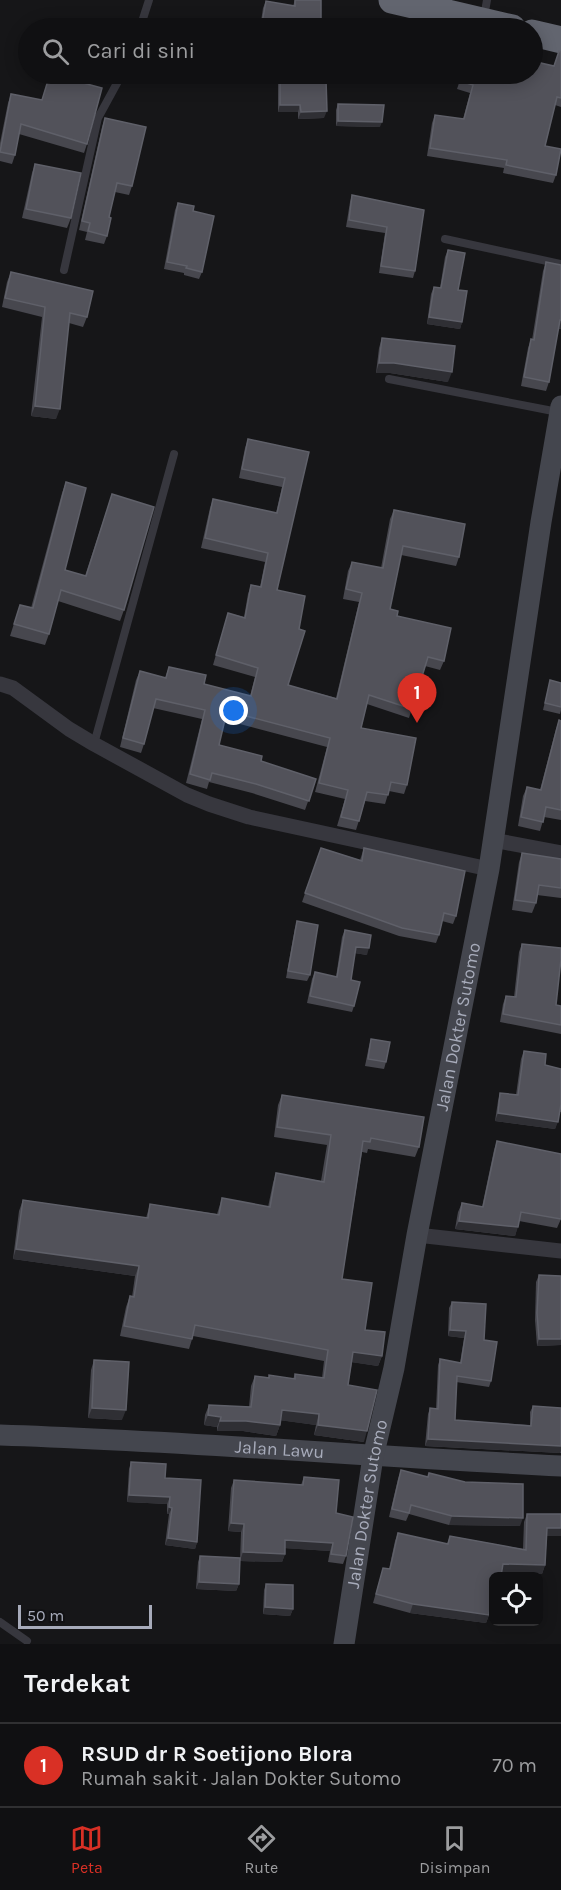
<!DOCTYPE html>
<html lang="id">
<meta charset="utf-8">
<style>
:root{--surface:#101012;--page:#19191b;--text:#f1f3f6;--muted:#9c9d9f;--line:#303032;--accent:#d93025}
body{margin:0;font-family:Karla,sans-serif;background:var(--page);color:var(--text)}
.controls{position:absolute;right:18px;bottom:18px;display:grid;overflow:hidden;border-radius:9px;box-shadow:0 3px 15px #0003}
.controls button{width:54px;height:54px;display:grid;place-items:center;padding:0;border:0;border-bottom:2px solid var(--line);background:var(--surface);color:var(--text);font:30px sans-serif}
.scale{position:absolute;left:18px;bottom:15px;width:134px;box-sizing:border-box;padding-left:6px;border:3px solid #a7abba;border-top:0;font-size:16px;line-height:21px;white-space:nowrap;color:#a7abba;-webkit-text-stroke:4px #111113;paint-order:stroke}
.you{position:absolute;left:234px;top:711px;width:21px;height:21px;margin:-15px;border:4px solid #fff;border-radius:50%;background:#1a73e8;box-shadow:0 0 0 9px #1a73e833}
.badge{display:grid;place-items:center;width:39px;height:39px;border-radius:50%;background:var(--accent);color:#fff;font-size:20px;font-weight:700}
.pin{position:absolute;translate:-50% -50px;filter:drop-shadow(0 2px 3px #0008)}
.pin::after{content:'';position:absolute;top:32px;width:21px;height:18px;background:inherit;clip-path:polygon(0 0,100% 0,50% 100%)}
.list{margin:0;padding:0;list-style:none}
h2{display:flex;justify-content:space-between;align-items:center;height:78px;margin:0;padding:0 24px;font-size:26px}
h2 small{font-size:20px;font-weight:400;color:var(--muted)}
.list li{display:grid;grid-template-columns:39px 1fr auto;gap:18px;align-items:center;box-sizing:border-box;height:84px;padding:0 24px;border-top:2px solid var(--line)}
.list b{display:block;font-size:22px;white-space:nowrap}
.list p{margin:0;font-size:20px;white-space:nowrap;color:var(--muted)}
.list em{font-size:20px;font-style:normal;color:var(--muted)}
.icon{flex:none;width:33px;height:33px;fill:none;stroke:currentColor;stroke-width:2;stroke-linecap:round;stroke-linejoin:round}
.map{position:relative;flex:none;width:561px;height:1644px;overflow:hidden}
.search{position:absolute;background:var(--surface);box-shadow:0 3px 15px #0003;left:18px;right:18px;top:18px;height:66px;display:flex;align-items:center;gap:15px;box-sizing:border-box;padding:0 21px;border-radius:33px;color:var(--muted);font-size:22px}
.sheet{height:162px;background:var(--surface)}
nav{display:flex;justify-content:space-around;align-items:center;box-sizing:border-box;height:84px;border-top:2px solid var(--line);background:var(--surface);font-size:16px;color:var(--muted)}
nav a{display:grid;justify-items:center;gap:3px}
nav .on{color:var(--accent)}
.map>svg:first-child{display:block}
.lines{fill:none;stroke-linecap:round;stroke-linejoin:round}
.lane{stroke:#37373e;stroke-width:8}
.street{stroke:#37373e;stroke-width:15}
.secondary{stroke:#44464e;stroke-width:21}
.highway{stroke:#62656f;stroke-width:27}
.wall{fill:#47474e}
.shaded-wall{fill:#2f2f34}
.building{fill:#52525a;stroke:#5f6069;stroke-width:1.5}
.labels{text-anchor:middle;stroke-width:6;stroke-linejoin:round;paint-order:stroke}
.street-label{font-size:18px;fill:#a7abba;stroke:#111113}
</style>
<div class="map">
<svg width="561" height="1644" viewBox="0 0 561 1644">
<rect width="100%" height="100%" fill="#161618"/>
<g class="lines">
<g class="lane">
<polyline points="484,17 487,0"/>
<polyline points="140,28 149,0"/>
<polyline points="445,239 561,264"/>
<polyline points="64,270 98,118 122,74"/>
<polyline points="389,379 558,412"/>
<polyline points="94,744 174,454"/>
<polyline points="0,1622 27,1641"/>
</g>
<g class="street">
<polyline points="0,684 13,688 69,729 94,744 187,795 209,804 249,817 489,869"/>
<polyline points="493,840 561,853"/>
<polyline points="417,1235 561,1251"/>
</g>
<g class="secondary">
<path id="s1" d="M0,1435C187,1441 374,1457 561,1466"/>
<path id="s2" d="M344,1644L373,1457L394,1368L417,1235L489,869L541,522L561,406"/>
</g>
<g class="highway">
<polyline points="392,0 512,28"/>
<polyline points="532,33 561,40"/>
</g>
</g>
<g class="wall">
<polygon points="295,0 321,28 260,28 263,8 266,1 293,6"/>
<polygon points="559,51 561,52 561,107 555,105 545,146 556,175 553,183 503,173 504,168 427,156 432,123 435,115 463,119 470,93 457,89 462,74 554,66"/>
<polygon points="50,74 87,144 84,153 19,134 15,155 12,164 0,161 0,143 8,103 11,94 42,100"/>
<polygon points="278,74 296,74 296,80 324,118 298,119 298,112 278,112"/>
<polygon points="338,104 380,127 336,126 336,110"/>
<polygon points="105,118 132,186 129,195 115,192 109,217 107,236 104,244 85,240 87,232 79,230 102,127"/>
<polygon points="35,164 71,218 67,228 22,218 32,173"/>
<polygon points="352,195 424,210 415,271 413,278 379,273 385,233 346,227 350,202"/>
<polygon points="178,203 193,211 202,272 199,279 184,275 184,273 164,269 175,210"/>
<polygon points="448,250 462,322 460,329 427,324 431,294 434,287 440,288 445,257"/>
<polygon points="546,262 561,265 561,329 558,329 549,382 546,391 521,386 528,348 531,339 532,340 543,271"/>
<polygon points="11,272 87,317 83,327 69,323 56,419 31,416 42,317 2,307 7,282"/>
<polygon points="382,338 448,382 390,373 376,373 379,348"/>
<polygon points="248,439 309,452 277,590 288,685 336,698 359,602 343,599 348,571 352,562 381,568 390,519 394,510 459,557 456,566 401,555 390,609 444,661 440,670 425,666 409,718 367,704 361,728 407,785 404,794 389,791 385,804 365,801 356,830 337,826 345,799 315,792 327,747 225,720 219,745 261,761 316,779 305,810 252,793 209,782 207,789 186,783 202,719 153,708 144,744 141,753 120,747 136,680 140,671 165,678 169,667 204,684 250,696 255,677 213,665 228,613 244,617 248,594 251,585 260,587 265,562 201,548 210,508 213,499 276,513 282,487 239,478 245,448"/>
<polygon points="66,482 65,570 85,576 112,494 124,610 120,621 58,601 49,634 45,645 10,636 20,605 31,608 62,493"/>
<polygon points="550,680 561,683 561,710 560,714 543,710"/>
<polygon points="559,720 561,721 561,820 544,817 540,831 518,826 523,796 527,787 540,790 556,729"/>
<polygon points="321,848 360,860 364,848 456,916 453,924 442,921 439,935 436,943 399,936 302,902"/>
<polygon points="522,853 561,859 561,898 537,895 536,903 532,913 512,910 519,862"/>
<polygon points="297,921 310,975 307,981 286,978 295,928"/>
<polygon points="345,930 367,955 355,953 351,980 354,1006 352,1012 307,1003 312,979 315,972 336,977 342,937"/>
<polygon points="522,944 556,1005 561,1006 561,1034 500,1022 503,1004 506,996 514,997 519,952"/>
<polygon points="371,1039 386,1062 384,1069 365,1066 369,1046"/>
<polygon points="524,1051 545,1065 561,1069 561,1112 560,1112 555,1129 495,1121 498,1101 500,1093 516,1095 521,1059"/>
<polygon points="282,1095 419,1147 415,1157 368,1149 367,1153 362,1152 342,1279 365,1330 382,1356 378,1366 352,1362 348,1385 364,1442 314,1435 316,1425 280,1420 280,1425 276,1436 243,1431 217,1431 217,1427 204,1425 205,1415 209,1405 249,1407 251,1386 255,1376 293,1379 295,1374 322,1378 324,1361 193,1336 189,1349 120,1336 126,1307 130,1296 132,1297 135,1276 13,1259 19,1211 23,1200 146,1218 150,1204 217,1214 222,1198 268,1207 273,1183 276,1173 321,1181 327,1145 274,1137 278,1105"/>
<polygon points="497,1141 561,1219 557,1228 519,1221 515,1236 455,1229 458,1212 462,1203 482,1207 494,1150"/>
<polygon points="539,1275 561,1345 537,1346 535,1320 536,1282"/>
<polygon points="452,1302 484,1340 491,1381 489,1387 456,1382 455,1420 530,1425 530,1412 533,1406 561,1408 561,1453 425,1446 428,1414 430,1408 436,1409 438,1365 440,1359 460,1363 464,1338 448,1336 449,1308"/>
<polygon points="94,1360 122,1420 88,1418 91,1370"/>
<polygon points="131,1462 165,1478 197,1542 195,1549 165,1545 169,1514 167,1514 167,1504 127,1502 129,1469"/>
<polygon points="401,1470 520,1526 449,1525 409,1514 406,1521 389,1517 398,1479"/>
<polygon points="304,1477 336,1513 346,1556 343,1564 328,1562 330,1551 285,1548 285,1554 282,1562 240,1561 241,1532 228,1531 231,1488 234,1480 301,1485"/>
<polygon points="527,1514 561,1514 561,1536 547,1536 545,1565 542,1574 502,1573 494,1576 494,1587 489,1615 486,1623 410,1613 373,1603 383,1568 389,1569 395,1541 398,1533 447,1544 450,1536 523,1549 524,1522"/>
<polygon points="200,1556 239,1584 236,1591 196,1589 198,1562"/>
<polygon points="266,1584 293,1609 290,1616 263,1614 264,1590"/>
</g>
<g class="shaded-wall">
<polygon points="280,105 300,105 298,112 278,112"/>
<polygon points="327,111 324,118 298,119 301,112"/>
<polygon points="338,121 382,122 380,127 336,126"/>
<polygon points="429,317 462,322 460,329 427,324"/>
<polygon points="560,320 561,320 561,329 556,328"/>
<polygon points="379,363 394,363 452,372 448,382 390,373 376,373"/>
<polygon points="35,406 60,409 56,419 31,416"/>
<polygon points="356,947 369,948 367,955 354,953"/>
<polygon points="498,1113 558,1122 555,1129 495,1121"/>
<polygon points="459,1221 518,1227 515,1236 455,1229"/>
<polygon points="16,1249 139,1266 135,1276 13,1259"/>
<polygon points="450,1330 466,1331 464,1338 448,1336"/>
<polygon points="539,1339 561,1339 561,1345 537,1346"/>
<polygon points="353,1352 382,1356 378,1366 350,1362"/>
<polygon points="92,1408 126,1410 122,1420 88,1418"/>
<polygon points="282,1410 319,1414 316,1425 278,1420"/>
<polygon points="208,1415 221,1417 217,1427 204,1425"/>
<polygon points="220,1421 246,1421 280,1425 276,1436 243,1431 217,1431"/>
<polygon points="318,1425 367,1431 364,1442 314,1435"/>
<polygon points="428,1439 561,1446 561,1451 560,1453 425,1446"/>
<polygon points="129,1495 170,1497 167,1504 127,1502"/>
<polygon points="169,1507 172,1508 169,1514 167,1514"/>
<polygon points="452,1516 523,1518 520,1526 449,1525"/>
<polygon points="231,1523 244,1524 241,1532 228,1531"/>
<polygon points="547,1528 561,1528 561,1536 544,1536"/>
<polygon points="168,1538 197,1542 195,1549 165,1545"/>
<polygon points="285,1540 333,1543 330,1551 282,1548"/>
<polygon points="243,1552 285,1554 282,1562 240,1561"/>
<polygon points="503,1564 545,1565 542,1574 500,1573"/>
<polygon points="199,1582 239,1584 236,1591 196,1589"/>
<polygon points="413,1604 489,1615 486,1623 410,1613"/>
<polygon points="265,1607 293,1609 290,1616 263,1614"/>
</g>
<g class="building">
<polygon points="295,0 321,0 321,28 261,28 266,1 295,6"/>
<polygon points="381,25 392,28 380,28"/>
<polygon points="559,51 561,52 561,98 557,97 545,146 561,149 556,175 506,165 507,160 430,148 435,115 464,119 473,85 460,81 462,74 532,74 532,61 554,66"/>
<polygon points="50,74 102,88 87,144 21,124 15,155 0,152 11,94 42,100"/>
<polygon points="280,74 296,74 296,80 326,79 327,111 301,112 300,105 280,105"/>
<polygon points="338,104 384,105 382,122 338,121"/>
<polygon points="105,118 146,127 132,186 117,183 109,217 111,218 107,236 88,231 90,223 82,221"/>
<polygon points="35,164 81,173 71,218 26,209"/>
<polygon points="352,195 424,210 415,271 381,266 387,227 349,220"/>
<polygon points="178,203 194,206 193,211 214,216 202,272 186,268 187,266 167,262"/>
<polygon points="448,250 465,253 458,290 467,291 462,322 429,317 434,287 441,288"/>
<polygon points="546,262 561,265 561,320 560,320 549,382 524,377 531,339 534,340"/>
<polygon points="11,272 93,291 87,317 70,313 60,409 35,406 45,307 5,298"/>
<polygon points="382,338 455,346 452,372 394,363 379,363"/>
<polygon points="248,439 309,452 277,590 305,596 299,629 305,631 288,685 337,699 362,593 346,589 352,562 383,568 394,510 465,524 459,557 403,546 390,609 398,611 397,616 451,628 444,661 428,657 412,709 369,695 361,728 416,738 407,785 391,782 388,795 367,792 359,821 341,817 348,790 319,783 330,738 227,711 219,745 262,756 261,761 316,779 309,801 256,784 212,773 210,780 190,774 205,710 156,699 144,744 123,738 140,671 166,678 169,667 206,675 204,684 251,696 258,668 216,655 228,613 245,618 251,585 261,587 268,553 205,538 213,499 277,513 285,478 242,469"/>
<polygon points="66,482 86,488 65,570 86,576 112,494 154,507 124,610 61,590 49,634 14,624 20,605 33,608"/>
<polygon points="550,680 561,683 561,707 545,703"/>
<polygon points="559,720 561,721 561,810 546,807 543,822 521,817 527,787 541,790"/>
<polygon points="321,848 362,861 364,848 465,871 456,916 444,913 439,935 402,928 305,893"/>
<polygon points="522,853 561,859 561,888 539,885 536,903 515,900"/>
<polygon points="297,921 318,925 310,975 288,971"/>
<polygon points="345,930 371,935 369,948 356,947 351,980 360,982 354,1006 310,996 315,972 337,977"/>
<polygon points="522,944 561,948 561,959 556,1005 561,1006 561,1025 503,1014 506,996 516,997"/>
<polygon points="371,1039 390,1042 386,1062 368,1059"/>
<polygon points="524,1051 546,1054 545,1065 561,1069 561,1104 558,1122 498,1113 500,1093 518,1095"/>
<polygon points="282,1095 424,1117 419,1147 371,1138 370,1142 363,1141 342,1279 372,1283 365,1330 385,1332 382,1356 353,1352 348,1385 377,1390 367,1431 318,1425 319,1414 282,1410 280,1425 246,1421 220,1421 221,1417 208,1415 209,1405 251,1407 255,1376 269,1378 269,1375 295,1379 295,1374 324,1378 328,1350 195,1325 192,1339 124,1326 130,1296 134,1297 139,1266 16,1249 23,1200 148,1218 150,1204 219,1215 222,1198 270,1207 276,1173 324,1182 331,1135 277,1127"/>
<polygon points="497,1141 561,1154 561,1219 521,1212 518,1227 459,1221 462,1203 483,1207"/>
<polygon points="539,1275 561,1276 561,1339 539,1339 537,1313"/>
<polygon points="452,1302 486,1304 484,1340 497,1342 491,1381 457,1376 455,1420 531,1426 533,1406 561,1408 561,1446 428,1439 430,1408 438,1409 440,1359 461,1363 466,1331 450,1330"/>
<polygon points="94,1360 129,1362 126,1410 92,1408"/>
<polygon points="131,1462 166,1464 165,1478 201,1480 197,1542 168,1538 172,1508 169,1507 170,1497 129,1495"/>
<polygon points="401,1470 428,1477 429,1473 465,1482 523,1484 523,1518 452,1516 411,1505 409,1513 392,1509"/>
<polygon points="304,1477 339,1480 336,1513 353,1517 346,1556 331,1554 333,1543 285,1540 285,1554 243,1552 244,1524 231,1523 234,1480 303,1485"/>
<polygon points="527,1514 561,1514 561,1528 547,1528 545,1565 503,1564 501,1576 494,1576 494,1583 489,1615 413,1604 376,1594 383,1568 390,1569 398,1533 448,1544 450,1536 526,1550"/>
<polygon points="200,1556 240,1558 239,1584 199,1582"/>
<polygon points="266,1584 293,1585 293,1609 265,1607"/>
</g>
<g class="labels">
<g class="street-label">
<text dy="6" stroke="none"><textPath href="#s2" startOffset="628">Jalan Dokter Sutomo</textPath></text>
<text dy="6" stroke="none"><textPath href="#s1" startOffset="280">Jalan Lawu</textPath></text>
<text dy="6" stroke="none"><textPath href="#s2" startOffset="142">Jalan Dokter Sutomo</textPath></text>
</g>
</g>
</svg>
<div class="controls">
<button><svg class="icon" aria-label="locate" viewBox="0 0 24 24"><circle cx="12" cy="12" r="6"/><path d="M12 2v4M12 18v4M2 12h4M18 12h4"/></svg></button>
</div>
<div class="scale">50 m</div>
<div class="you"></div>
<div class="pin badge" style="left:417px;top:723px">1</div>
<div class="search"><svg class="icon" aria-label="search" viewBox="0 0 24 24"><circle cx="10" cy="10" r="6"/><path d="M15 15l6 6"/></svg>Cari di sini</div>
</div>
<section class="sheet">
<h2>Terdekat<small></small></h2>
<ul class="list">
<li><span class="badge">1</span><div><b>RSUD dr R Soetijono Blora</b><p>Rumah sakit · Jalan Dokter Sutomo</p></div><em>70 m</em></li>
</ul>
</section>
<nav>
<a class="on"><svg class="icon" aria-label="map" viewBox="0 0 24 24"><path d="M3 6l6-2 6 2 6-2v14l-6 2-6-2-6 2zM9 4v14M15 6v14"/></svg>Peta</a>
<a><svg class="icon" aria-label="directions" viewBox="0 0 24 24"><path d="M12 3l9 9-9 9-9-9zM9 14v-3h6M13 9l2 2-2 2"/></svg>Rute</a>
<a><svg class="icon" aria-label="saved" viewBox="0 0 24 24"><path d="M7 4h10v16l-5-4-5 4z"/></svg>Disimpan</a>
</nav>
